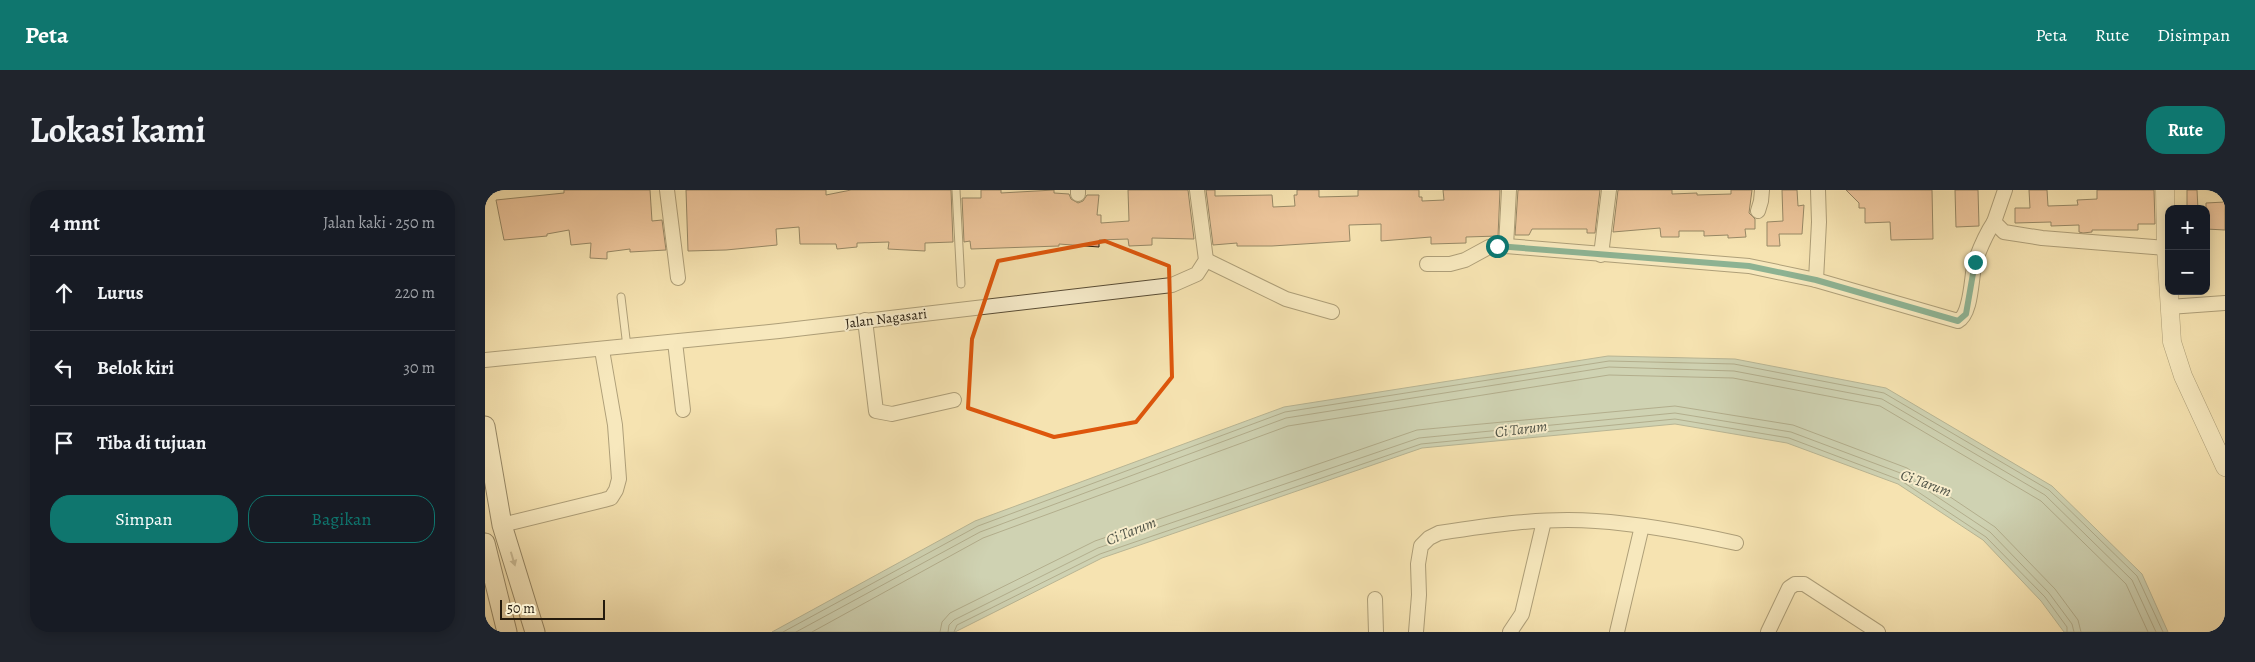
<!DOCTYPE html>
<html lang="id">
<meta charset="utf-8">
<style>
:root{--surface:#171b24;--page:#20242c;--text:#f1f3f6;--muted:#9ea1a6;--line:#363941;--accent:#0f766e}
body{margin:0;font-family:Alegreya,serif;background:var(--page);color:var(--text)}
.controls{position:absolute;right:15px;top:15px;display:grid;overflow:hidden;border-radius:10px;box-shadow:0 2px 12px #0003}
.controls button{width:45px;height:45px;display:grid;place-items:center;padding:0;border:0;border-bottom:1px solid var(--line);background:var(--surface);color:var(--text);font:25px sans-serif}
.scale{position:absolute;left:15px;bottom:12px;width:105px;box-sizing:border-box;padding-left:5px;border:2px solid #241a0c;border-top:0;font-size:14px;line-height:18px;white-space:nowrap;color:#241a0c;-webkit-text-stroke:4px #f8edcc;paint-order:stroke}
.stop{position:absolute;width:15px;height:15px;margin:-11px;border:4px solid #0f766e;border-radius:50%;background:#fff}
.stop.end{background:#0f766e;border-color:#fff;box-shadow:0 1px 5px #0008}
.list{margin:0;padding:0;list-style:none}
h2{display:flex;justify-content:space-between;align-items:center;height:65px;margin:0;padding:0 20px;font-size:21px}
h2 small{font-size:16px;font-weight:400;color:var(--muted)}
.list li{display:grid;grid-template-columns:32px 1fr auto;gap:15px;align-items:center;box-sizing:border-box;height:75px;padding:0 20px;border-top:1px solid var(--line)}
.list b{display:block;font-size:19px;white-space:nowrap}
.list em{font-size:16px;font-style:normal;color:var(--muted)}
.actions{display:flex;gap:10px;padding:15px 20px}
.actions a{flex:1;padding:11px 0;border:1px solid var(--accent);border-radius:20px;text-align:center;font-size:18px;color:var(--accent)}
.actions .main{background:var(--accent);color:#fff}
.icon{flex:none;width:28px;height:28px;fill:none;stroke:currentColor;stroke-width:2;stroke-linecap:round;stroke-linejoin:round}
.map{position:relative;flex:none;width:1740px;height:442px;overflow:hidden;border-radius:20px}
header{display:flex;align-items:center;gap:30px;box-sizing:border-box;height:70px;padding:0 25px;background:var(--accent);color:#fff}
header strong{font-size:24px}
nav{display:flex;gap:28px;margin-inline-start:auto;font-size:18px}
.intro{display:flex;align-items:center;justify-content:space-between;box-sizing:border-box;height:120px;padding:0 30px}
h1{margin:0;font-size:35px}
.button{padding:12px 22px;border-radius:20px;background:var(--accent);color:#fff;font-size:18px;font-weight:700}
main{display:flex;gap:30px;padding:0 30px}
aside{flex:1;background:var(--surface);border-radius:20px;box-shadow:0 2px 12px #0003}
.map>svg:first-child{display:block}
.water{fill:#9fbdb4;stroke:#6e7c71}
.lines{fill:none;stroke-linecap:round;stroke-linejoin:round}
.shore{stroke:#626c60;stroke-width:1}
.building{fill:#e3a383;stroke:#241a0c}
.service-casing{stroke:#584c35;stroke-width:9}
.minor-casing{stroke:#584c35;stroke-width:16}
.tertiary-casing{stroke:#584c35;stroke-width:19}
.secondary-casing{stroke:#241a0c;stroke-width:21}
.service{stroke:#f8edcc;stroke-width:7}
.minor{stroke:#f8edcc;stroke-width:14}
.tertiary{stroke:#f8edcc;stroke-width:18}
.secondary{stroke:#f8edcc;stroke-width:19}
.oneway{fill:#998e76}
.route{stroke:#0f766e;stroke-width:6}
.marked{fill:none;stroke:#de560c;stroke-width:4;stroke-linejoin:round}
.labels{text-anchor:middle;stroke-width:4;stroke-linejoin:round;paint-order:stroke}
.street-label{font-size:14px;fill:#241a0c;stroke:#f8edcc}
.water-label{font-size:15px;font-style:italic;fill:#4f5347;stroke:#f8edcc}
</style>
<header>
<strong>Peta</strong>
<nav><a>Peta</a><a>Rute</a><a>Disimpan</a></nav>
</header>
<div class="intro"><h1>Lokasi kami</h1><a class="button">Rute</a></div>
<main>
<aside>
<h2>4 mnt<small>Jalan kaki · 250 m</small></h2>
<ul class="list">
<li><svg class="icon" aria-label="ahead" viewBox="0 0 24 24"><path d="M12 20V5M6 11l6-6 6 6"/></svg><div><b>Lurus</b></div><em>220 m</em></li>
<li><svg class="icon" aria-label="left" viewBox="0 0 24 24"><path d="M17 20v-9H6M10 6l-5 5 5 5"/></svg><div><b>Belok kiri</b></div><em>30 m</em></li>
<li><svg class="icon" aria-label="arrive" viewBox="0 0 24 24"><path d="M6 21V4h12l-3 4 3 4H6"/></svg><div><b>Tiba di tujuan</b></div></li>
</ul>
<div class="actions"><a class="main">Simpan</a><a>Bagikan</a></div>
</aside>
<div class="map">
<svg width="1740" height="442" viewBox="0 0 1740 442">
<rect width="100%" height="100%" fill="#f5e3b1"/>
<filter id="stains"><feTurbulence type="fractalNoise" baseFrequency=".004" numOctaves="4"/><feColorMatrix values="0 0 0 0 .2 0 0 0 0 .09 0 0 0 0 .02 0 0 0 .5 -.17"/></filter>
<radialGradient id="worn" r=".72"><stop offset=".6" stop-color="#630" stop-opacity="0"/><stop offset="1" stop-color="#630" stop-opacity=".3"/></radialGradient>
<polygon class="water" points="1123,166 1250,169 1401,198 1567,296 1657,384 1683,442 1579,442 1556,411 1498,350 1413,294 1302,253 1190,234 937,258 617,368 470,442 287,442 490,331 799,217"/>
<g class="lines">
<g class="shore">
<polyline points="298,442 493,336 800,222 1124,171 1249,174 1399,203 1564,300 1652,386 1678,442"/>
<polyline points="311,442 495,342 801,228 1124,177 1249,181 1397,209 1560,305 1647,390 1671,442"/>
<polyline points="327,442 498,348 803,236 1124,185 1248,188 1395,216 1556,311 1641,394 1663,442"/>
<polyline points="455,442 457,432 465,423 610,351 932,240 1190,216 1308,235 1422,278 1510,337 1570,399 1593,430 1596,442"/>
<polyline points="463,442 464,435 469,430 613,358 934,248 1190,223 1306,242 1418,284 1505,342 1564,403 1587,434 1589,442"/>
<polyline points="469,442 472,435 615,364 936,254 1190,229 1304,248 1415,290 1501,347 1560,407 1582,437 1582,442"/>
</g>
</g>
<g class="building">
<polygon points="79,0 165,0 167,31 177,30 181,60 145,62 145,59 122,62 122,69 105,68 106,53 86,55 84,40 62,44 62,46 19,50 11,10 79,3"/>
<polygon points="201,0 341,0 341,5 366,0 466,0 468,52 440,53 440,61 403,59 404,52 372,53 372,57 352,59 351,54 315,54 314,37 291,39 292,55 241,60 203,61"/>
<polygon points="496,0 516,0 516,3 569,0 569,3 584,4 586,9 593,13 598,11 602,5 614,5 612,25 616,25 616,33 644,31 643,0 703,0 709,49 667,48 667,55 644,56 643,49 614,50 614,57 574,54 574,56 486,59 485,51 479,52 477,8 496,8"/>
<polygon points="721,0 730,0 730,6 787,5 788,17 810,16 809,5 812,5 812,0 834,0 834,7 873,6 873,0 934,0 934,7 937,7 937,11 959,10 958,0 1015,0 1013,46 981,47 981,53 946,54 946,47 896,51 896,34 864,35 865,51 787,56 752,56 752,53 728,55"/>
<polygon points="1033,0 1115,0 1110,43 1102,43 1102,39 1047,39 1044,45 1030,45"/>
<polygon points="1133,0 1187,0 1187,4 1212,3 1212,5 1246,4 1246,0 1267,0 1264,23 1270,29 1270,39 1260,39 1261,47 1243,48 1243,45 1219,46 1219,41 1194,41 1194,47 1176,47 1175,38 1128,42"/>
<polygon points="1297,0 1312,0 1313,16 1319,15 1317,44 1294,44 1295,56 1282,56 1282,32 1298,31"/>
<polygon points="1361,0 1447,0 1448,49 1406,50 1405,32 1380,33 1380,18 1374,18 1374,13"/>
<polygon points="1470,0 1493,0 1494,36 1471,37"/>
<polygon points="1544,0 1562,0 1563,16 1593,15 1592,10 1612,9 1612,0 1669,0 1670,34 1653,34 1653,40 1607,40 1607,42 1598,43 1594,42 1594,35 1566,36 1566,32 1530,33 1530,18 1545,18"/>
<polygon points="1702,0 1712,0 1713,19 1702,19"/>
<polygon points="1740,12 1740,40 1721,39 1721,13"/>
</g>
<g class="lines">
<defs>
<g id="service">
<polyline points="471,0 476,94"/>
<polyline points="136,107 142,157"/>
</g>
<g id="minor">
<polyline points="182,0 193,88"/>
<polyline points="593,0 593,4"/>
<polyline points="1520,0 1509,32 1519,42 1557,48 1681,58"/>
<polyline points="1273,21 1276,11 1277,0"/>
<polyline points="1021,56 1024,0"/>
<polyline points="1116,65 1124,0"/>
<polyline points="721,70 801,109 847,122"/>
<path d="M942,74H965L980,70L1004,57L1021,56L1264,76L1331,90L1473,131C1487,124 1486,86 1490,72C1495,58 1501,44 1509,32"/>
<polyline points="1331,90 1334,32 1333,0"/>
<polyline points="1684,117 1740,113"/>
<polyline points="380,130 391,221 407,224 469,210"/>
<polyline points="190,152 198,220"/>
<polyline points="0,170 294,141 687,95 712,84 721,70 712,0"/>
<polyline points="17,335 119,310 126,308 131,300 134,289 130,235 117,160"/>
<polyline points="890,409 891,442"/>
<path d="M931,442L934,405L933,374L936,356L944,348L954,343C1005,335 1060,327 1111,331C1159,334 1205,343 1251,353"/>
<polyline points="1025,442 1037,424 1059,331"/>
<polyline points="1132,442 1157,336"/>
<polyline points="1283,442 1304,398 1310,394 1319,394 1393,442"/>
</g>
<polyline id="tertiary" points="1680,0 1681,58 1687,152 1698,186 1740,277"/>
<g id="secondary">
<polyline points="0,236 17,335 50,442"/>
<polyline points="0,353 22,442"/>
</g>
</defs>
<use href="#service" class="service-casing"/>
<use href="#minor" class="minor-casing"/>
<use href="#tertiary" class="tertiary-casing"/>
<use href="#secondary" class="secondary-casing"/>
<use href="#service" class="service"/>
<use href="#minor" class="minor"/>
<use href="#tertiary" class="tertiary"/>
<use href="#secondary" class="secondary"/>
</g>
<defs><path id="oneway-solid" d="M-6-.8H1V-3.2L6.5 0L1 3.2V.8H-6Z" transform="scale(1.25)"/></defs>
<use class="oneway" href="#oneway-solid" transform="translate(28 369) rotate(73)"/>
<g class="lines">
<polyline class="route" points="1012,56 1264,76 1331,90 1473,131 1481,124 1490,72"/>
</g>
<path d="M0 0H1740V442H0ZM620,51L684,76L687,187L651,232L569,247L483,218L487,149L513,71Z" fill="#f5e3b1" fill-opacity=".55" fill-rule="evenodd"/>
<path class="marked" d="M620,51L684,76L687,187L651,232L569,247L483,218L487,149L513,71Z"/>
<g class="labels">
<g class="street-label">
<text transform="translate(401 128) rotate(-7)" y="5">Jalan Nagasari</text>
</g>
<g class="water-label">
<text transform="translate(1036 239) rotate(-7)" y="5">Ci Tarum</text>
<text transform="translate(1441 293) rotate(20)" y="5">Ci Tarum</text>
<text transform="translate(646 341) rotate(-22)" y="5">Ci Tarum</text>
</g>
</g>
<rect width="100%" height="100%" filter="url(#stains)"/>
<rect width="100%" height="100%" fill="url(#worn)"/>
</svg>
<div class="controls">
<button>+</button>
<button>−</button>
</div>
<div class="scale">50 m</div>
<div class="stop" style="left:1012px;top:56px"></div>
<div class="stop end" style="left:1490px;top:72px"></div>
</div>
</main>
